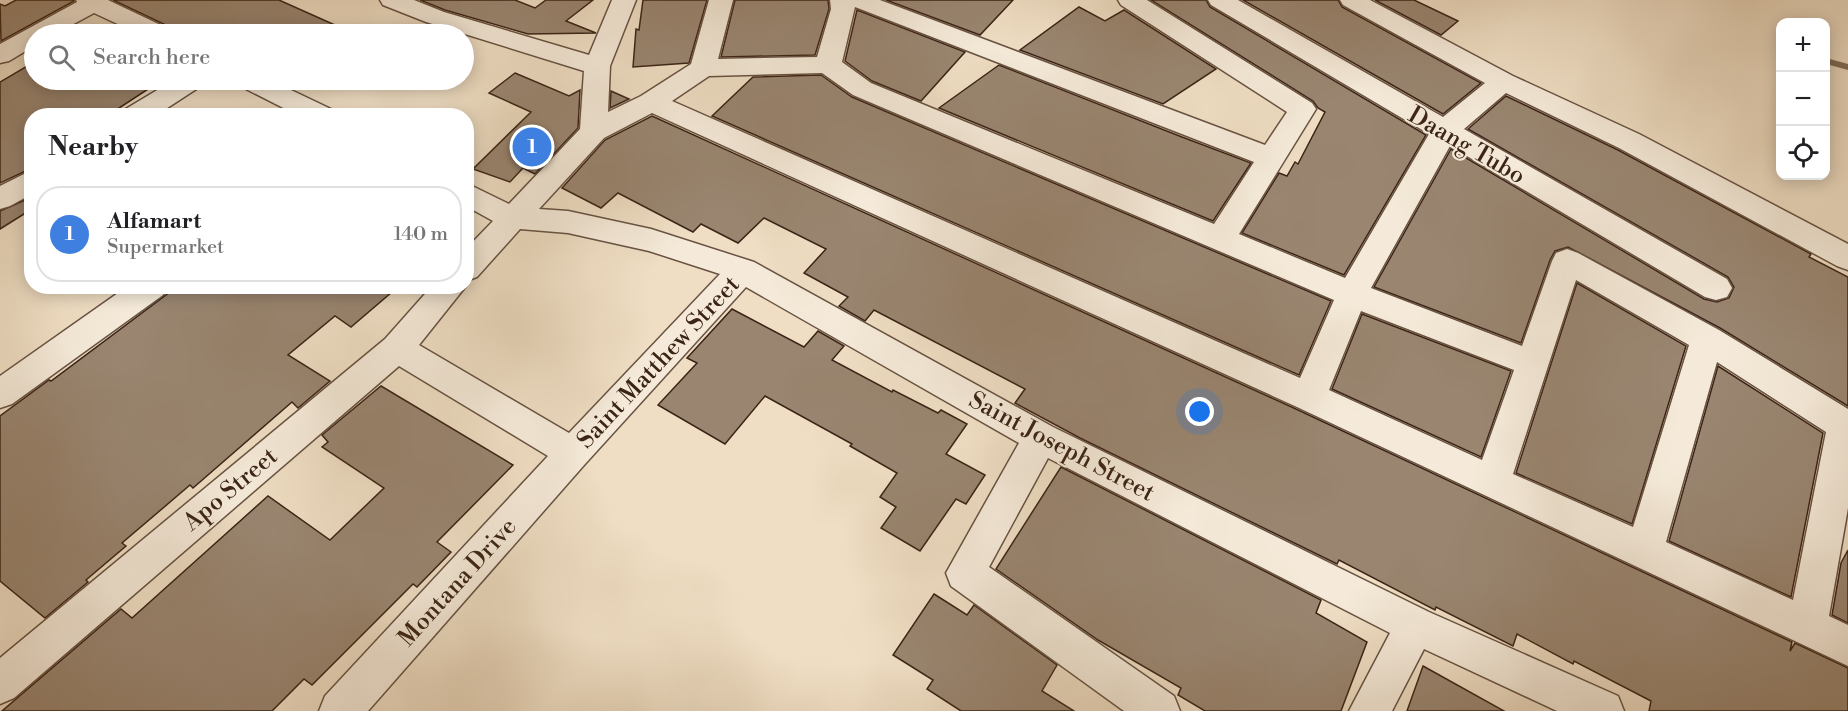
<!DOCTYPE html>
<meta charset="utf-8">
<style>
:root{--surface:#fff;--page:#f2f2f2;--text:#202124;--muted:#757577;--line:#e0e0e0;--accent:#1a73e8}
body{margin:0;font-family:"Libre Bodoni",serif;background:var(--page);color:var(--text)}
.controls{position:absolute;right:18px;top:18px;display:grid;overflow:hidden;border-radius:12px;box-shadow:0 3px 15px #0003}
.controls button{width:54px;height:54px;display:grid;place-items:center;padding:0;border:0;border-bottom:2px solid var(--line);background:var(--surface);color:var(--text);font:30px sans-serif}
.you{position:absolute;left:1200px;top:412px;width:21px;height:21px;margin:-15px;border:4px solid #fff;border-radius:50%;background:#1a73e8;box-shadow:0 0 0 9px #1a73e833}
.badge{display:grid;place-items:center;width:39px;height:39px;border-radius:50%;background:var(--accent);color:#fff;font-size:20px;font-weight:700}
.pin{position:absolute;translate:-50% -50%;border:3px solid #fff;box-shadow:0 2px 6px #0006}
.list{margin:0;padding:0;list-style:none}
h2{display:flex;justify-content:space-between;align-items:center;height:78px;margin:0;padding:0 24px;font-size:26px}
h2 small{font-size:20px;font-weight:400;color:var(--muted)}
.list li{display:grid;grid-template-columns:39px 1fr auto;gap:18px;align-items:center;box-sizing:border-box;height:96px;margin:0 12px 12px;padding:0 12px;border:2px solid var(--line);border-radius:24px}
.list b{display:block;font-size:22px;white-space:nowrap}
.list p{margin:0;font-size:20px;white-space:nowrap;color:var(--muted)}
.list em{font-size:20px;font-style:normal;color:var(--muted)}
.icon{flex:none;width:33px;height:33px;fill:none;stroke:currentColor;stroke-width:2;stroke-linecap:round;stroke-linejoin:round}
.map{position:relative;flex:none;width:1848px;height:711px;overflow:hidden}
.search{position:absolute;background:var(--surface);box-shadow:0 3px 15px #0003;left:24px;top:24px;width:450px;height:66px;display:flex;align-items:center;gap:15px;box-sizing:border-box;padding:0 21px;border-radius:33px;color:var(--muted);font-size:22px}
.panel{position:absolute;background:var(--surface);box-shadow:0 3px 15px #0003;left:24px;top:108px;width:450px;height:186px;border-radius:24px}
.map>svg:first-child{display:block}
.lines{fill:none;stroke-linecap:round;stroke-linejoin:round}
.stream{fill:#826e5b;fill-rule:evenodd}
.building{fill:#998570;stroke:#3b2416;stroke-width:1.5}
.minor-casing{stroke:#685242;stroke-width:3}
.minor{fill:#f5ead9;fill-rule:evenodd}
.labels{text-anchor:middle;stroke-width:4.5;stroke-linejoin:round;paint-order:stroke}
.street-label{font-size:24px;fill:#3b2416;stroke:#f5ead9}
</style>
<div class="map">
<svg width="1848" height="711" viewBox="0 0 1848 711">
<rect width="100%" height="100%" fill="#efdec4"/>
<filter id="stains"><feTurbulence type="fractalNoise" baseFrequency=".00333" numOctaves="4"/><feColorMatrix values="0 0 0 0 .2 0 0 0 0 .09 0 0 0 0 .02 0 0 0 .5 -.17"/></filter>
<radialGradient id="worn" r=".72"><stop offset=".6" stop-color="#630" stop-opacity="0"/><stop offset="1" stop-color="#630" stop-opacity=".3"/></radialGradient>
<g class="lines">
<polygon class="stream" points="1826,58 1848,64 1848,70 1826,64"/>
</g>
<g class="building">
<polygon points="16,0 74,0 74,1 1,41 0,4 5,6"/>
<polygon points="113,0 279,0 355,34 173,34 168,26"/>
<polygon points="420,0 515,0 535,8 546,0 593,0 566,21 596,33 528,34 445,10"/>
<polygon points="643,0 707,0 689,63 633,67 636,29 639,30"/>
<polygon points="735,0 828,0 829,9 815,55 721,57"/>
<polygon points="886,0 1013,0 980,35"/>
<polygon points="1151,0 1206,0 1210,7 1426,135 1344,275 1242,233 1279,173 1287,176 1295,162 1298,164 1325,112 1318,108 1313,101"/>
<polygon points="1243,0 1338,0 1342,7 1481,83 1443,114"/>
<polygon points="1375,0 1414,0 1458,21 1441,35"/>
<polygon points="1079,7 1105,21 1124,10 1216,69 1163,104 1020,50"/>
<polygon points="857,10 965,52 921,101 872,81 845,61"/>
<polygon points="34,62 34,80 162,80 107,116 32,116 32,168 0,183 0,82"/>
<polygon points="999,65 1182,137 1251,163 1213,221 939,108"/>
<polygon points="515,73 569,96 580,90 578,128 535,174 523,168 510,182 473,169 531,112 489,93"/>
<polygon points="821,75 852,97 1331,301 1299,375 712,116 753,77"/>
<polygon points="611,91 629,99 610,108"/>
<polygon points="1506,96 1618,150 1811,254 1809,257 1848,277 1848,406 1720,328 1568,247 1555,251 1550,260 1521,343 1374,287 1451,149 1704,299 1717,302 1729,298 1734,287 1728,277 1468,129"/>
<polygon points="652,116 1296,409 1792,642 1790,651 1795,643 1848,668 1848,711 1649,711 1651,701 1574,661 1573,664 1517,634 1513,646 1436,607 1435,610 1339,560 1337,564 1080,438 1015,403 1025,389 874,310 865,321 839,306 848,297 804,273 826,249 764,218 738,243 701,224 693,232 618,193 601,208 562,188 605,140"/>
<polygon points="32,197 32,209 0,229 0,211"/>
<polygon points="1577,283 1686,346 1632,524 1516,473"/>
<polygon points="178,286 399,286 351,327 335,316 288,355 330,381 298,408 292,402 193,488 190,485 122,543 126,546 86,580 88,582 45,618 0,581 0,416 49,380 51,381"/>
<polygon points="732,309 804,347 818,331 844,346 832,360 892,392 893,390 938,413 941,410 967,424 946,454 985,475 966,504 956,499 920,551 881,528 896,507 880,497 897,473 850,446 852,444 765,396 725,444 658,405 697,363 687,358"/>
<polygon points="1362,314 1511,371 1481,457 1332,389"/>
<polygon points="1718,366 1823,433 1791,597 1669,541"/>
<polygon points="381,386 513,465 437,542 451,552 417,587 413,584 312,685 304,679 272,711 2,711 121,609 132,618 268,496 330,540 384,488 322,447 328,442 322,435"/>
<polygon points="1061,467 1321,600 1316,613 1367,642 1341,711 1205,711 1178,695 1181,688 1098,640 996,569"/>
<polygon points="1848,550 1848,623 1832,615 1841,563"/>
<polygon points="934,594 967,615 974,605 1057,665 1042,691 1074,711 961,711 927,689 933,680 893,655"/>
<polygon points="1423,666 1504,711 1407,711"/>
</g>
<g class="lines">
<defs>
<g id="minor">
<polygon points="76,0 108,0 167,28 171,34 139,34 94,13 55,34 34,34 34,46 9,61 0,63 0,44 77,2"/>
<path d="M380,0H414L444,12L589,55L612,0H636L610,66L608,112L641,96L691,64L709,0H733L718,59L817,57L831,9L830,0H880L1265,145L1287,112L1121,5L1118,0H1147L1312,103L1316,109L1239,234L1345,278L1429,134L1211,5L1208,0H1238L1443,117L1485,83L1343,5L1340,0H1370L1513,76L1639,134L1848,244V270L1837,266L1619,148L1506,93L1464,129L1727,279L1732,288L1727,297L1716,300L1705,297L1450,146L1371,288L1522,346L1552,261L1556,253L1567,249L1578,253L1719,330L1848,409V508L1829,616L1848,625V666L1297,407L652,113L604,138L539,209L568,211L651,229L754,262L1053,427L1429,612L1618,696L1624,711H1557L1424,649L1392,711H1349L1390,633L1048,458L989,567L1174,696L1180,711H1124L951,586L946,573L1019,443L746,287L585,464L368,711H319L325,696L548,456L399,366L14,698L0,704V658L385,339L432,286H466L419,345L569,433L720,274L649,251L568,233L520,229L477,277L466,281V249L493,221L466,206V183L509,204L580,129L584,71L426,22L383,5ZM855,7L1254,162L1214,224L871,83L842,62ZM822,73L853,95L1334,300L1300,378L672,101L709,76ZM1576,280L1689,345L1633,527L1513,474ZM1361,311L1514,370L1482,460L1329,390ZM1717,362L1826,432L1793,600L1666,542Z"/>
<polygon points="174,80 205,80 201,86 155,116 121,116 124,110"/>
<polygon points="236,80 270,80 333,110 336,116 299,116 240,86"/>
<polygon points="32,170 32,194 10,206 0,209 0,186"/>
<polygon points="128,286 167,286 163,295 12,404 0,408 0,376"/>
</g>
</defs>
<use href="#minor" class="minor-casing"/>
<use href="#minor" class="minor"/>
</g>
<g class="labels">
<g class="street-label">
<text transform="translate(1467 145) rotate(30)" y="8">Daang Tubo</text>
<text transform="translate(658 362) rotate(-47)" y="8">Saint Matthew Street</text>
<text transform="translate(1062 446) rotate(28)" y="8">Saint Joseph Street</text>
<text transform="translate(230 489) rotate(-40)" y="8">Apo Street</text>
<text transform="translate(457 582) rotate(-48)" y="8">Montana Drive</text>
</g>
</g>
<rect width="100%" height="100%" filter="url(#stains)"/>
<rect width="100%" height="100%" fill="url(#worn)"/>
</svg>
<div class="controls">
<button>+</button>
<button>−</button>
<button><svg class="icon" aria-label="locate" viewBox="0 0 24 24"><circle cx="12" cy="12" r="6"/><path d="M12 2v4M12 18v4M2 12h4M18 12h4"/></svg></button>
</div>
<div class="you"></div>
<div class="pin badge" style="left:532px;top:147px;background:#3f7fe0">1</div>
<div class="search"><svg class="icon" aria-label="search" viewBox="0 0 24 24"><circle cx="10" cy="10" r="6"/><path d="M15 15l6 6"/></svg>Search here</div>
<section class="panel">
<h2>Nearby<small></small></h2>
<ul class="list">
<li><span class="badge" style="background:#3f7fe0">1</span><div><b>Alfamart</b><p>Supermarket</p></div><em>140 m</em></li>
</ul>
</section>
</div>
